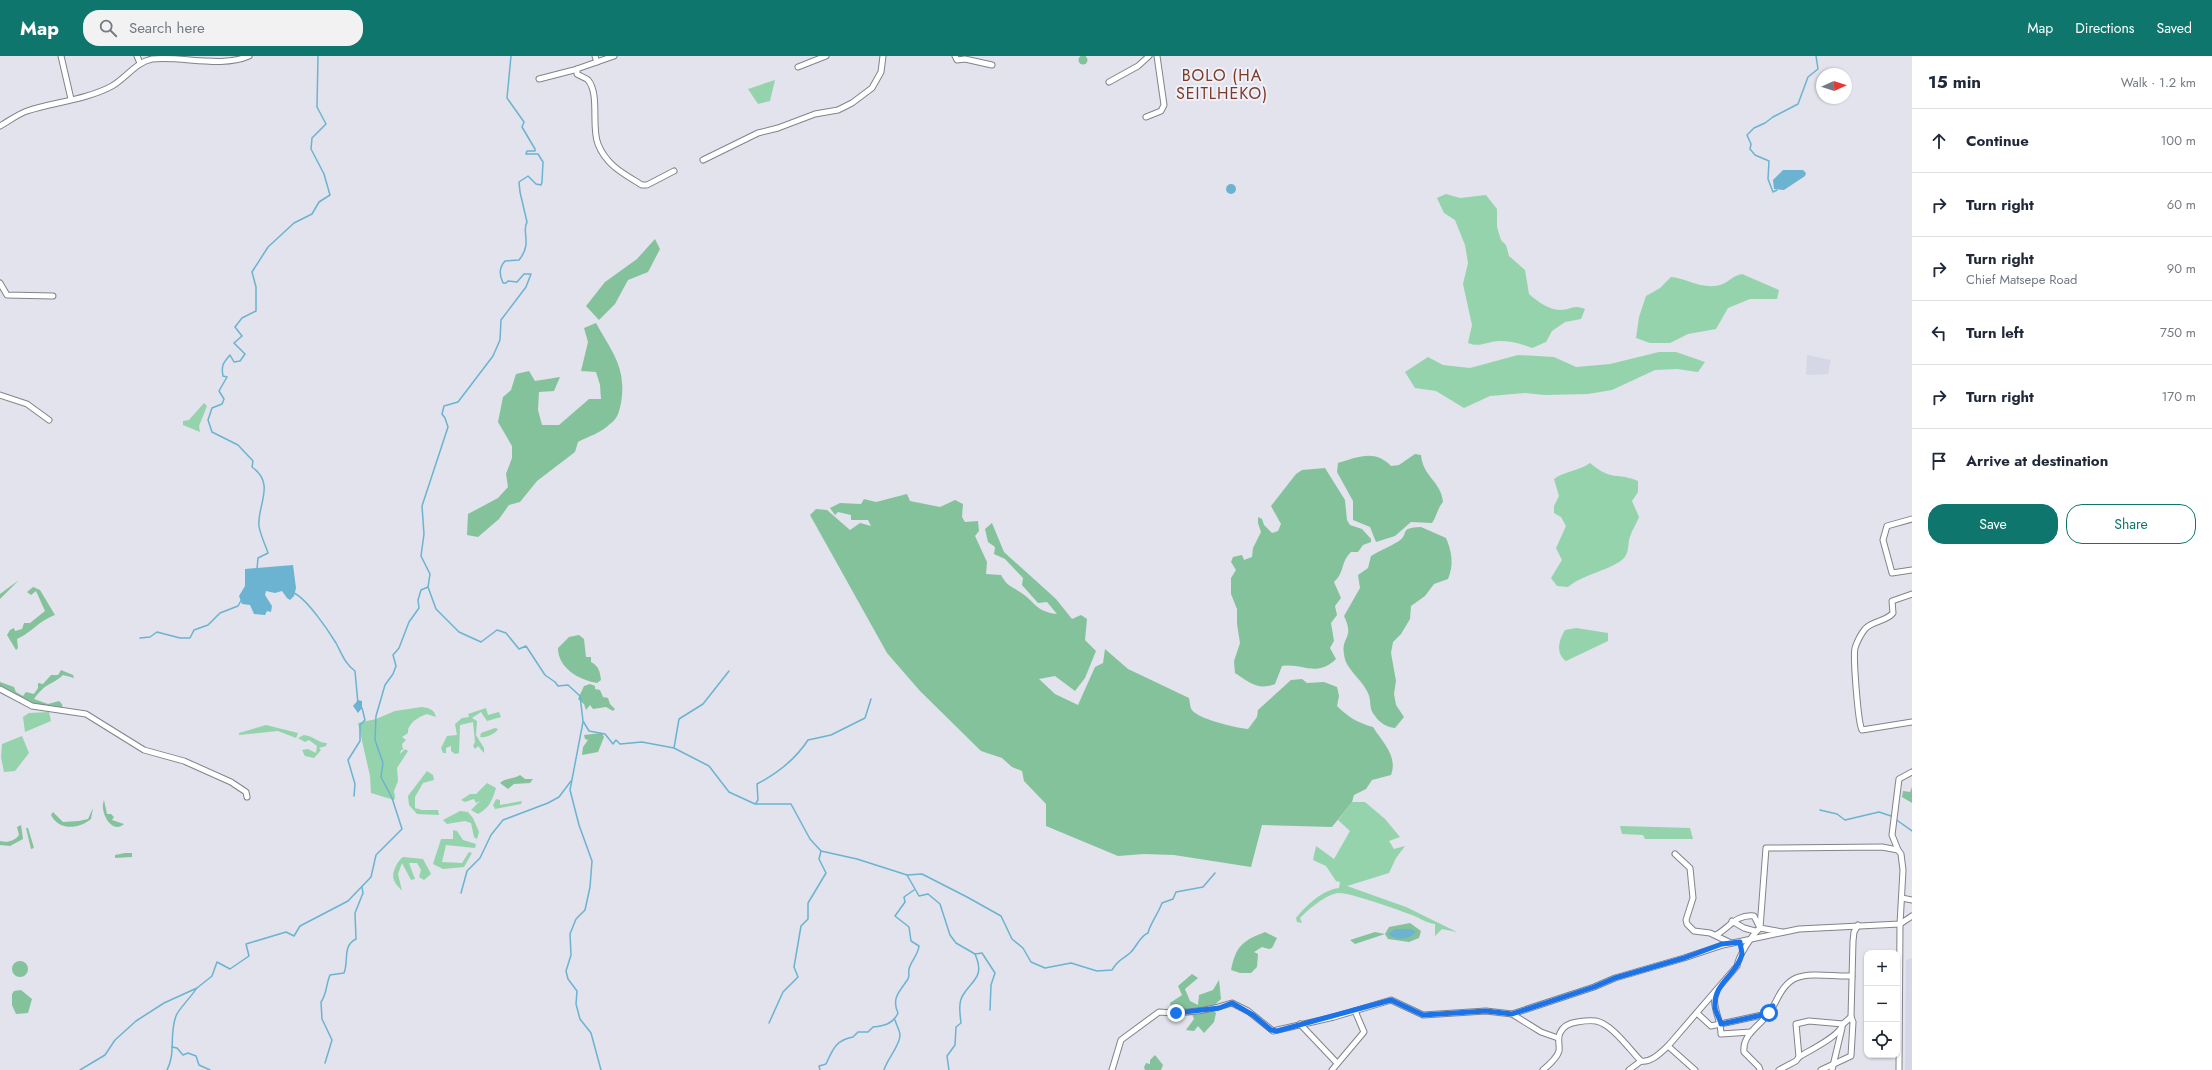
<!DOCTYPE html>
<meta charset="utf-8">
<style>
:root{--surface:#fff;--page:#f2f2f3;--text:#1f2937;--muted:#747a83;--line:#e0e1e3;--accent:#0f766e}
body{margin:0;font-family:Jost,sans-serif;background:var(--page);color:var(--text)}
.controls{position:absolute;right:12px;bottom:12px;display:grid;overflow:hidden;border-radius:8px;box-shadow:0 1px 3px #0004}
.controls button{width:36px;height:36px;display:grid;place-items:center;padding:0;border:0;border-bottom:1px solid var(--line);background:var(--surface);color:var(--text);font:20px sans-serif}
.compass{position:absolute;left:1816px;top:12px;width:36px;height:36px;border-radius:50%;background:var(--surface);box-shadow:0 1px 3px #0004;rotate:87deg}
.stop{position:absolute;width:12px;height:12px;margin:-9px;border:3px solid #1a73e8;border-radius:50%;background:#fff}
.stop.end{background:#1a73e8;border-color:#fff;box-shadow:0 1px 4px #0008}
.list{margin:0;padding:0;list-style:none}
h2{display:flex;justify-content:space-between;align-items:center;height:52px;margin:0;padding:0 16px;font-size:17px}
h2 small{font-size:13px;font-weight:400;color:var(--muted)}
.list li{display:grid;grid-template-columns:26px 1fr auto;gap:12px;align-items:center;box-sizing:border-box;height:64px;padding:0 16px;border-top:1px solid var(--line)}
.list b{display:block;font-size:15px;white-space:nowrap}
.list p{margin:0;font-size:13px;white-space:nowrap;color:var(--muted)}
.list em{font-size:13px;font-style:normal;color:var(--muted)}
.actions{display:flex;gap:8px;padding:12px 16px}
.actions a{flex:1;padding:9px 0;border:1px solid var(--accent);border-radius:16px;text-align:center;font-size:14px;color:var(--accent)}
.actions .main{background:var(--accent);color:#fff}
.icon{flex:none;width:22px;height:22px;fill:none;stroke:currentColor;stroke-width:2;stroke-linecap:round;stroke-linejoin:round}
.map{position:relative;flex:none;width:1912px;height:1014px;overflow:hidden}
header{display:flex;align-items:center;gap:24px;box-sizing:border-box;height:56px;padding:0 20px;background:var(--accent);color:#fff}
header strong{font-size:19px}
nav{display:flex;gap:22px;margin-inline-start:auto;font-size:14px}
.search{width:280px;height:36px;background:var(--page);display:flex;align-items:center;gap:10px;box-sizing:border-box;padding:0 14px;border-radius:16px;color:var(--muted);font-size:15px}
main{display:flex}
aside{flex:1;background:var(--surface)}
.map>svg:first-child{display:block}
.built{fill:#d5d7e7}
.green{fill:#95d3ac}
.forest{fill:#84c29c}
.water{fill:#6bb3d1}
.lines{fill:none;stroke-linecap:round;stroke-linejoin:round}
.stream{stroke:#6bb3d1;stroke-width:1.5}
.minor-casing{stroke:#82838b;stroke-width:7}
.minor{stroke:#fff;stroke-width:5}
.route{stroke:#1a73e8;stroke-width:5}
.labels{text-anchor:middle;stroke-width:4;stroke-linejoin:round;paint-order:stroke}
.neighbourhood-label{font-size:16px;letter-spacing:1px;fill:#7d3a22;stroke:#eff0f9}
</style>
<header>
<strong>Map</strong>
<div class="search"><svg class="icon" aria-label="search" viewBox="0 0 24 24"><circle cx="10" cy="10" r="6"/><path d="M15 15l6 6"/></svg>Search here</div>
<nav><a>Map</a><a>Directions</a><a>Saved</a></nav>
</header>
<main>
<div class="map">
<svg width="1912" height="1014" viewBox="0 0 1912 1014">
<rect width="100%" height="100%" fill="#e2e3ec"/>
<g class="built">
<polygon points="1807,299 1831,304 1828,318 1806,319"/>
<polygon points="1912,902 1912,1014 1905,1014 1906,904"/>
</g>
<g class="green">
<polygon points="775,24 770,45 758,48 748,33"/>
<path d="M1446,138L1460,142L1486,139L1497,153V171L1501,184L1506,189L1509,200L1525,214L1529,238C1537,245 1549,254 1560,254C1572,254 1571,248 1585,253L1581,263L1565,266L1552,275L1546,286L1532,292C1522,288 1511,285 1500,285C1488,285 1480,292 1468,287L1472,269L1463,228L1468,207L1465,189L1455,164L1444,157L1437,142Z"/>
<path d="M1742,218L1779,234L1777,243H1750L1728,252L1716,273L1688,278L1670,287H1650L1636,282L1639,261L1646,240L1660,232L1671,221C1689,223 1704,235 1723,228C1730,225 1732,220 1742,218Z"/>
<polygon points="1659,296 1676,296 1705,306 1698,316 1677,313 1655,314 1612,334 1588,338 1545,339 1525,337 1490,340 1464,352 1436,335 1415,332 1405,316 1428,301 1443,309 1470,312 1518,299 1554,301 1576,311 1610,308"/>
<polygon points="204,347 207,350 199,370 200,376 183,369 183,365 189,364"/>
<path d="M1590,407C1612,426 1618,416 1638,425V436L1632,445L1639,461C1637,467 1633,472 1631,478C1627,486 1630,495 1624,502C1612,514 1583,518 1568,531L1557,530L1551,522L1562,504L1556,492L1566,470L1561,461L1554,457V450L1559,440L1554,423C1565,415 1579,415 1590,407Z"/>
<path d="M1576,572L1608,577V585L1566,605C1555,597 1559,584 1565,574Z"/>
<path d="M422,651C429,652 434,653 436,661L427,658C418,661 407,668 408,677L402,681L406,684L402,688L403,694H401L400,698L405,693L408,695L397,712L398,725L394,735L395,742L394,744L371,737L370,720L358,667L376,663L395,655Z"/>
<polygon points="486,652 488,659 499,656 501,661 487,665 481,656 472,662 477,665 476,679 484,692 484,697 478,690 475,693 473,690 475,686 473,666 460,669 459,697 455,698 451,695 451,690 446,692 446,697 443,697 441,692 447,680 457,679 455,668 462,662 469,661 468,658"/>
<polygon points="49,656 51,665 25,676 23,661 29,657"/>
<polygon points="266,669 298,677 296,682 278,675 239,679 239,677"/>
<path d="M495,672L498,673C495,678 486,682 480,681L481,677Z"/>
<path d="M304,679C314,680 318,687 327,687L326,690L319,692L321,694L314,702L305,700L302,694L308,693L316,697L317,690L309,684L305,686L298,682Z"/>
<polygon points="22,680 29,697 15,715 4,716 1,701 2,688"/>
<polygon points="427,715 433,719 434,724 423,727 415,741 415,752 422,754 438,754 439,759 417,758 409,749 408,740"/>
<path d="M487,727L496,732C492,745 490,751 478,758L471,754L480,745L476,747L474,743L465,746L461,744L470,738H476Z"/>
<polygon points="496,743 500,744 500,749 522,745 521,748 495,753 493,749"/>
<path d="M1352,746H1365L1385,763L1400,781L1389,785L1394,793L1405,790L1396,802L1389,817L1347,830L1406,851L1457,876L1442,873L1435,880V868C1426,867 1420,862 1412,859C1399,854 1349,836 1338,837C1325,839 1309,853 1300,862L1302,867L1297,866L1296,862C1307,849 1322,834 1339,832L1340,826L1336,825L1326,810L1313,804L1316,790L1334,803L1350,775L1338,764Z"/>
<polygon points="460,755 468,756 473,762 479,776 477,783 474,781 471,767 465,765 447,768 443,764"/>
<polygon points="1620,770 1690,772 1693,783 1645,783 1643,779 1622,778"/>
<polygon points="453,774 457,775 463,784 476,788 475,792 446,789 442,806 462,807 469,796 472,797 464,811 443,813 433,808 441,783 453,783"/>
<path d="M403,801L423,803L431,818L424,824L419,821L421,814L417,807H409L415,823L411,824L402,807L398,818L402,835C400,832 395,828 394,824C391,817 398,804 403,801Z"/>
</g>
<g class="forest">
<circle cx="1083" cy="4" r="4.5"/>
<polygon points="655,183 660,193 648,216 628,224 615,248 599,264 586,250 605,226 637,203"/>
<path d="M596,267C612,296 627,312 621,347C619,356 618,362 610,368C601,377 589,380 578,386L575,396L537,425L520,446L509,449L499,463L478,481L467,479L468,458L498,442L508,431L506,418L512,402V390L498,366L503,341L511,334L516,318L529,315L535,325L560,321L554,335L539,336L538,354L542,369H559L589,343H601L600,329L596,316L581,315L588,286L584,272Z"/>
<path d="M1415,398L1421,399C1423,421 1441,425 1443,446C1437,453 1437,460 1432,467L1411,466L1395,480L1376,486L1370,471L1353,464V445L1337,416L1338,407C1358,401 1375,393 1391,410L1399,409Z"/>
<path d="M1325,412L1345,444L1347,464L1350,469L1362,473L1371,483V486L1363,489L1358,496H1351C1340,507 1345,516 1334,526L1341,542L1335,550L1337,559L1331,567L1334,585L1330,592L1336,603C1316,622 1304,607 1282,610L1275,628C1258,635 1249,626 1235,617L1234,605L1240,587L1237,568V553L1231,538V522L1236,514L1231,506L1233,501L1242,499L1244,504L1252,501L1253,492L1261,476L1258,467V461L1262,463L1264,469L1272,477L1278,475L1281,468L1271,450L1296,418L1302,414Z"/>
<path d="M907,438L910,445L940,451L955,444L963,448L962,461L965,466L978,465L979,475L975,480L987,506L986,518L1001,519C1008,531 1010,529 1020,536C1037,547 1034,555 1057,558L1047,546L1038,547L1022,529L1023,522L1005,503L994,498L995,491L988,486L985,473L992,467L1004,496L1056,543L1072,563L1081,559L1087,563L1085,584L1096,595L1085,622L1075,635L1055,620L1039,623L1055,638L1078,649L1095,611L1103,607L1105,593L1128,613L1189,642C1190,646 1190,652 1192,654C1198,663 1237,672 1248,673L1257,661L1258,654L1291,624L1302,623L1307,627L1324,626L1337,631L1339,640L1337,650C1348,661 1358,667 1373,671C1383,687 1398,700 1391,719L1372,724L1366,733L1354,739L1352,746L1332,771L1262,769L1251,811L1174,799L1144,798L1118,800L1046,770V748L1024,725L1022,715L1012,711L1002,702L981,695L920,635L887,597L810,459L816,453L827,454L850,474L860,467L871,470L868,464H851V459L838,456L835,459L830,452L840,447L861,448L864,443L876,446Z"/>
<path d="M1421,471L1446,482C1452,496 1454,509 1448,523L1434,528L1425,540L1411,550L1410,563L1401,578L1393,586L1391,597L1396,625L1394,638L1396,649L1404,661L1395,672C1386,671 1380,667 1375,660C1368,652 1372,645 1368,637C1362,623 1345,613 1344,598C1341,580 1355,583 1344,560L1360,532L1358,519L1368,512L1371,500C1380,494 1390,491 1399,485C1410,477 1398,472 1421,471Z"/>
<polygon points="19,524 0,543 0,538"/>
<path d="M33,531L40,534L55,559C37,566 34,575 17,583L18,592L16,594L7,579L10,574L14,572L15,575L22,573L24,567H30L45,555L36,535L31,539L27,536Z"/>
<path d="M579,579L584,583L586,601H591V606C599,610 600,616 601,624L597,627C579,624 558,612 558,592L569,581Z"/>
<path d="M61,614L73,619L74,622L63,619C51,630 46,626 34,643L48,648L59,645L62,648L63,655L32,650L0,633V626L14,631L16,636L23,640L26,636L34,638L38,632V627L43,628L51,619H58Z"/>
<polygon points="590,628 595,630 595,633 600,634 603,641 608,642 610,648 615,653 613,655 606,651 593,653 590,649 586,654 584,648 578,643 584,630"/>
<polygon points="602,677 604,681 598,696 582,699 583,691 588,684 585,683 584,679"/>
<path d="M520,719L525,723H533L530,727L514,728L508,733L500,727C505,722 514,723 520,719Z"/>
<polygon points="1912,731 1912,747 1902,741 1903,735 1910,736"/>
<path d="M104,744L107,758H111L114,761L112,764L124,768C112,779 99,756 104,744Z"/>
<path d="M93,752L91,763C78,774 58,774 51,759L53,756L63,766L79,765L88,763Z"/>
<path d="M21,769L23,783L10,790L0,789V785C7,787 15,785 19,779L17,771Z"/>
<polygon points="26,772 28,772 34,792 31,793"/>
<polygon points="125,797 132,797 132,801 115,802 115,799"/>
<polygon points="1410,867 1421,875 1419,882 1409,886 1388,883 1385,878 1355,888 1350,884 1375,876 1385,878 1389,871"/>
<path d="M1265,876L1277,882L1272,892L1269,893L1262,891L1254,896L1258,898L1257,911L1251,917H1240L1231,914C1236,890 1242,885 1265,876Z"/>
<circle cx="20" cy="913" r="8"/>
<polygon points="1192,918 1198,922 1185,933 1190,945 1198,949 1199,939 1213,934 1219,924 1221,943 1211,952 1216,957 1214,966 1204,977 1198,970 1194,975 1186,974 1194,963 1190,953 1172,954 1170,947 1182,939 1178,930"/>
<polygon points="21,934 32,943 28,957 16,958 12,949 12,938 14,935"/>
<polygon points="1155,999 1163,1009 1161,1014 1145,1014 1144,1011 1146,1007 1150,1008 1150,1004"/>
</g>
<g class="water">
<polygon points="1783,114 1803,114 1806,117 1805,120 1784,134 1774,133 1773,124"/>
<circle cx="1231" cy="133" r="5"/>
<polygon points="293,509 296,532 294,540 290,544 287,542 282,535 275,537 266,535 265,539 272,550 271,556 267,555 265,559 254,558 250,549 242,548 239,540 245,530 245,513"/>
<polygon points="358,644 362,645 362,652 358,657 353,650"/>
<path d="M1395,873H1411L1416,876C1409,884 1396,885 1388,878Z"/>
</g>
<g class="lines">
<g class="stream">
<path d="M511,0L507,42L524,66L522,71L535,93V95H527L526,98H538L543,106L542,126L541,129L536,128L528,120L519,126L520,136L527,166C521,176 533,187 519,204L505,205C499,212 499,218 503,227H506L508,225L517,226L524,218H531L526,231L501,264L500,284L493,300L458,346L444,350L442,358L445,362L448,371L422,450L424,478L421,500L430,518L428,531L436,553L459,576L481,586L497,574L506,577L519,593L526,590L545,619L555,626L558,630L568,629L580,640L583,665L589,675L605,678L613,688L616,684L620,688L642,686L674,692L709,710L729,736L755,748H791L810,783L821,795L857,803L907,819L922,818L967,841L1001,860L1012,883L1023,892L1031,906L1045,912L1071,907L1097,915L1112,914C1119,902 1123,904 1131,896C1137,890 1140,880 1148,877C1150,868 1158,858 1162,847L1173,843L1176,836L1203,831L1215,817"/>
<polyline points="1777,134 1773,136 1768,123 1769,105 1755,99 1750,93 1751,88 1747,79 1754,72 1765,67 1773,61 1798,48 1808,21 1818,13 1816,0"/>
<path d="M257,513L258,502L268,497C265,488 260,478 259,470C257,449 276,428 252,411L253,405L238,389L212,376L208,364L212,352L222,348L224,343L219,335L227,321L223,320C221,310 223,307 230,299L234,306L240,305L245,298L234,287L242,280L235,271L242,262L256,255V231L252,216L268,191L294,167L312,158L319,146L330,139L324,118L311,93L312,82L326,68L317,51L318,0"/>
<path d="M294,537C307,543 328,574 336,587C342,598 345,608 355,615L358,648"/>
<polyline points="140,582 150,581 157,576 180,582 190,582 194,574 208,569 220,557 238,550 242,543"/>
<polyline points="583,666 570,734 579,769 592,805 590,831 585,854 576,863 570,878 571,899 566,915 568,923 577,935 576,948 580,963 591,977 601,1014"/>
<polyline points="674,692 679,663 703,648 729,615"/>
<polyline points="354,740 355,728 348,704 360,685 360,669 365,664 362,652"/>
<path d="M756,747L758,744L757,728C778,717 795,704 808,684L831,679L865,662L871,643"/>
<polyline points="1820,754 1837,758 1845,764 1879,756 1891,760 1912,775"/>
<polyline points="907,819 919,840 928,838 940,848 950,879 956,887 975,898 982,897 995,917 991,929 990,954"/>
<polyline points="461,837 467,815 480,802 491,779 503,764 548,747 559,741 571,725"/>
<polyline points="769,967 783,936 798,921 794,911 801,870 808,863 808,847 826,817 819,803 821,795"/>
<polyline points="172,991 177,992 183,999 188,997 196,1000 199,1009 210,1014"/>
<path d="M325,1007L332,984L322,963L321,946C327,938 326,928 330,919L344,917C349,905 342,890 356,883L355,857L363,837L362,831"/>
<polyline points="80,1014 105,999 115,984 136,965 164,947 197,932 212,920 217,906 230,913 249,900 246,888 286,876 294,880 300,870 348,845 371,821 376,799 402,773 392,742 381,721 383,707 375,684 376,660 385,629 393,618 396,610 393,599 399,592 409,566 419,552 418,544 421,534 428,531"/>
<path d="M167,1014C176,998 169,978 176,960C177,955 192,940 196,933"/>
<path d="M820,1014L819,1010L826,1008C833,993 836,984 853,981L858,976H868L873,971C884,970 893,968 898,957C891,942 900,935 908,923C910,919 908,917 909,913C911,905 918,899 919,890L911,885L909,871L895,860L905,846L904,841L914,834"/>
<path d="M884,1014C887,1003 900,990 900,979C900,975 896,968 895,964"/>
<path d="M949,1014L947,1000L955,989L956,971L961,967C960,958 958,947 963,939C973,923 985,921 975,898"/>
</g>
<defs>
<g id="minor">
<polyline points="61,0 71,43"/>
<polyline points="137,0 140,7"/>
<polyline points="595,0 597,6"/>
<polyline points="955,0 957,4 965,3 992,9"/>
<polyline points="798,11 826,0"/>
<path d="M577,13V18C580,20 586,22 588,24C600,38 591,71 598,88C606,109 624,118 642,129H647L674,115"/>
<polyline points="539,23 574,14 614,0"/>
<polyline points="1109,26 1138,10 1149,0"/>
<polyline points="1146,61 1161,55 1164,49 1157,0"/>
<path d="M0,70C9,65 18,58 27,55C54,46 86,44 112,30C126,22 136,6 152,3C183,0 221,12 249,0"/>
<polyline points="703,104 758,77 778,72 815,58 838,54 852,47 872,32 881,16 883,0"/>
<polyline points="0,227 7,239 53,240"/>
<polyline points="0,339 27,348 49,364"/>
<polyline points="1912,463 1887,470 1883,484 1892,517 1912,514"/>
<path d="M1912,538L1892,545L1893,557C1886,566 1873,564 1865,573C1861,578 1857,586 1855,592C1853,601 1858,667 1862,674L1912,666"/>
<polyline points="0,633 32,650 86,658 144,694 184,705 231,726 246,736 247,741"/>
<polyline points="1898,794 1892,779 1899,723 1912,716"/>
<polyline points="1675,798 1690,812 1693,842 1686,864 1687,868 1694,875 1710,877 1731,887"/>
<polyline points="1902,842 1912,844"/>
<polyline points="1732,865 1744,872 1755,875"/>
<polyline points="1782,876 1760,872 1766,792 1882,791 1898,794 1901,798 1903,814 1900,868 1899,1014"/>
<path d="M1716,936C1711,950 1721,963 1721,978L1751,976"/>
<polyline points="1697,957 1711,970 1762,959 1772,951"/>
<polyline points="1512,958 1594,931 1615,922 1684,902 1723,889 1799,873 1900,868 1912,860"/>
<polyline points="1300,968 1337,1007"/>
<path d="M1843,968C1840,980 1810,994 1799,1001L1796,968L1809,965L1843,968L1851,961"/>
<polyline points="1668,990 1695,1014"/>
<path d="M1112,1014L1121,984L1159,956C1185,958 1208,955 1232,947L1248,955L1273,975L1334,961L1391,944L1423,959L1486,955L1512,958L1541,976L1558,982"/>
<polyline points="1332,1014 1364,976 1355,955"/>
<path d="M1543,1014C1549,1009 1557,1002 1559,995C1560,989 1557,983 1560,977C1563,970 1570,967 1577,966C1583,965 1590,964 1596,965C1612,968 1630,994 1641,1005C1651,1007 1660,997 1668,990L1737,910C1739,899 1752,879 1760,872L1754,860C1736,858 1729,872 1716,879"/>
<polyline points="1629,1014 1641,1005"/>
<path d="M1760,1014L1759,1011L1744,996C1742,978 1761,969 1770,956C1777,945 1782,928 1796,922C1812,916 1835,921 1852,920"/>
<polyline points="1779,1014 1796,1005 1799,1001"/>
<polyline points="1821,1014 1851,1000 1853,966 1851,961 1853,885 1854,876 1858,869"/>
<polyline points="1832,1014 1842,972"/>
</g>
</defs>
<use href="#minor" class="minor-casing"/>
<use href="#minor" class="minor"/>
</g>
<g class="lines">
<path class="route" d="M1176,957L1219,952L1232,947L1253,959L1271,974L1277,975L1391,944L1423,959L1486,955L1512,958L1594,931L1615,922L1684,902L1722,888L1740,886C1740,889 1742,895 1742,898C1737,919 1713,927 1715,951C1715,956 1720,963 1721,968L1762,959L1773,950L1769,957"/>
</g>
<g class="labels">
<g class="neighbourhood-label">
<text x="1222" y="25">BOLO (HA<tspan x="1222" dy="18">SEITLHEKO)</tspan></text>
</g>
</g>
</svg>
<div class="controls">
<button>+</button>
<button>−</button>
<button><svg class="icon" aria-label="locate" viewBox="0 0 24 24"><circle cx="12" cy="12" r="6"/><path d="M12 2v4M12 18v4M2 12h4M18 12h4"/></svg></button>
</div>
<svg class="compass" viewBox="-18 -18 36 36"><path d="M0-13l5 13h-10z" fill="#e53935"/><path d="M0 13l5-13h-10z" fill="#747a83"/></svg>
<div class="stop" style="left:1769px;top:957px"></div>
<div class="stop end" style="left:1176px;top:957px"></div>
</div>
<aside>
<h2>15 min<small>Walk · 1.2 km</small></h2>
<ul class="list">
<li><svg class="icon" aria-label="ahead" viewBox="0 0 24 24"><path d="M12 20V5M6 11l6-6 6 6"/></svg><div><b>Continue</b></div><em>100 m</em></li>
<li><svg class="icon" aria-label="right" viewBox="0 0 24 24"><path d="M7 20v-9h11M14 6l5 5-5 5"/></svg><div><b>Turn right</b></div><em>60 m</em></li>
<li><svg class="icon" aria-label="right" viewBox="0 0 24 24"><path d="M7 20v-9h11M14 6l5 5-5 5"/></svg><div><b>Turn right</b><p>Chief Matsepe Road</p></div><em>90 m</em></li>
<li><svg class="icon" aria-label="left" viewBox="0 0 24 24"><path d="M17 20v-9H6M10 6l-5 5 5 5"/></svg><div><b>Turn left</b></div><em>750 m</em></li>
<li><svg class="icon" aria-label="right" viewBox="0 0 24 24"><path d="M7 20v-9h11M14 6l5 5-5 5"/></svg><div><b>Turn right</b></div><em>170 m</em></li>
<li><svg class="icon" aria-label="arrive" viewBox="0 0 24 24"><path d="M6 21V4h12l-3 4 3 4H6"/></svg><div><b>Arrive at destination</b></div></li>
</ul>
<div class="actions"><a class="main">Save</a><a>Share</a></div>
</aside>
</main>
